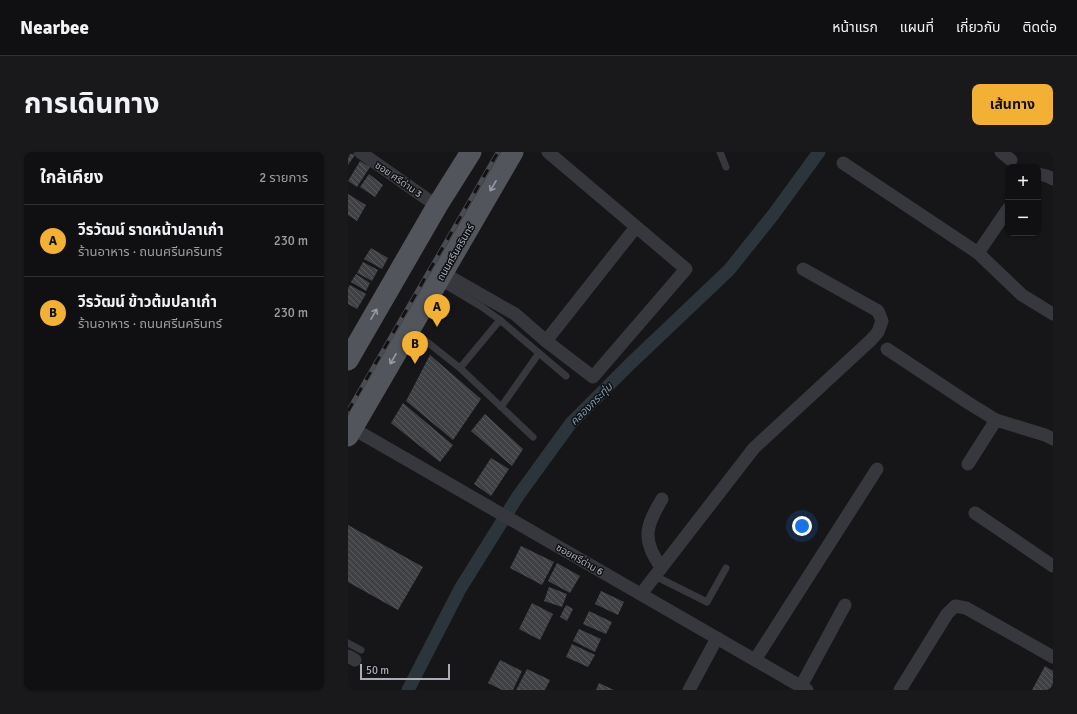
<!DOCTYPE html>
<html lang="th">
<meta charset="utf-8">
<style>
:root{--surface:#101012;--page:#19191b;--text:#f1f3f6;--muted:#9c9d9f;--line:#303032;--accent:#f2b134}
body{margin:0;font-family:Signika,"Noto Sans Thai",sans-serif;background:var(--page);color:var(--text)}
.controls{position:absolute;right:12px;top:12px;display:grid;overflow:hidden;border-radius:8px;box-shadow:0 1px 3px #0004}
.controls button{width:36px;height:36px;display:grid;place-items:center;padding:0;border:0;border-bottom:1px solid var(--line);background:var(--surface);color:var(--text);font:20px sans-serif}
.scale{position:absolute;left:12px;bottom:10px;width:90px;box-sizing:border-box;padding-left:4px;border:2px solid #a8adb8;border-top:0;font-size:11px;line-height:14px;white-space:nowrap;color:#a8adb8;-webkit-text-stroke:3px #111113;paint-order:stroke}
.you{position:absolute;left:454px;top:374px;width:14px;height:14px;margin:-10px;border:3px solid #fff;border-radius:50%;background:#1a73e8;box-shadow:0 0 0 6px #1a73e833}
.badge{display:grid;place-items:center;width:26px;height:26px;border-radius:50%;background:var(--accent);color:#111;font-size:13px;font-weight:700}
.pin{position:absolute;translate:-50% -33px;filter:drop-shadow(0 1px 2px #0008)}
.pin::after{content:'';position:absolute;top:21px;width:14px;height:12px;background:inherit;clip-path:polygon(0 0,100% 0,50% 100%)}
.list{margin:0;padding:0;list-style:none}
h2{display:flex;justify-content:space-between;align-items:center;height:52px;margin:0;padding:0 16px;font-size:17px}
h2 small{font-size:13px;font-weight:400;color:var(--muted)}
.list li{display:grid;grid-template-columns:26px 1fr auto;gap:12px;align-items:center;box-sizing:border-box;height:72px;padding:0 16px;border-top:1px solid var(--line)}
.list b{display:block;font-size:15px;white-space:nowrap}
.list p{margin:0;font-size:13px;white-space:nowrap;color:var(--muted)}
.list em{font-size:13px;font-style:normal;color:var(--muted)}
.map{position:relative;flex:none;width:705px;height:538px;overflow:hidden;border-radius:8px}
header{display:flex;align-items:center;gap:24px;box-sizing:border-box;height:56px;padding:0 20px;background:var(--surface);border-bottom:1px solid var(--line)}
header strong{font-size:19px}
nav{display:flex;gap:22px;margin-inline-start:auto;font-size:14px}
.intro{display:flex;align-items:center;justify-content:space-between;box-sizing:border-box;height:96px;padding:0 24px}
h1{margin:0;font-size:28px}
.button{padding:10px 18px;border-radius:8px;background:var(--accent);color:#111;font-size:14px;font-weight:700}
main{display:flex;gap:24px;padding:0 24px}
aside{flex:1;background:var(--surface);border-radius:8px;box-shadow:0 1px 3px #0004}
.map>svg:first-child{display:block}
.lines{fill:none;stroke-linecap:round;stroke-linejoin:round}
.canal{stroke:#2c353c;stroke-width:13}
.building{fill:url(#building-back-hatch)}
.service{stroke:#37383d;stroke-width:7}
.minor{stroke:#37383d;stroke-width:13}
.primary{stroke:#53555c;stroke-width:21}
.rail-casing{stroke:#4a4c52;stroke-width:4.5}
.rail{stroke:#111113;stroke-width:3;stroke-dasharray:9;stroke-linecap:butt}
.oneway{stroke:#979ba6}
.labels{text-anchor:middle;stroke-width:3;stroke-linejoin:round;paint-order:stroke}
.street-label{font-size:10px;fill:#a8adb8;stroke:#111113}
.water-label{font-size:11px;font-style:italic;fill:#7f9bb3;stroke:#111113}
</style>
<header>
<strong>Nearbee</strong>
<nav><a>หน้าแรก</a><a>แผนที่</a><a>เกี่ยวกับ</a><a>ติดต่อ</a></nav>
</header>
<div class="intro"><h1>การเดินทาง</h1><a class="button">เส้นทาง</a></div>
<main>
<aside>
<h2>ใกล้เคียง<small>2 รายการ</small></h2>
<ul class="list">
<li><span class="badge">A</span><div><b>วีรวัฒน์ ราดหน้าปลาเก๋า</b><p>ร้านอาหาร · ถนนศรีนครินทร์</p></div><em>230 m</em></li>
<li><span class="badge">B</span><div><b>วีรวัฒน์ ข้าวต้มปลาเก๋า</b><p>ร้านอาหาร · ถนนศรีนครินทร์</p></div><em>230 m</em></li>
</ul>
</aside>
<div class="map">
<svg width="705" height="538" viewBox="0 0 705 538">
<defs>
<pattern id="building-back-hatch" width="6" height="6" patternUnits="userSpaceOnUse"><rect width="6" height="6" fill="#404145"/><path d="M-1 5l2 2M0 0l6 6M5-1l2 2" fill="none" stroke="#595a5e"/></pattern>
</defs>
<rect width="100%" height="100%" fill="#161618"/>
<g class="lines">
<polyline class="canal" points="60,538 112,437 170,344 223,271 282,212 381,118 425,63 471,0"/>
</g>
<g class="building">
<polygon points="0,0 7,3 0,13"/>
<polygon points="12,9 22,15 9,35 0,29"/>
<polygon points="21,22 35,33 27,45 12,35"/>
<polygon points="0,42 18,53 9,69 0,63"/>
<polygon points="23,96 40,106 34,117 16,107"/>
<polygon points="15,110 30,118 24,129 9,121"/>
<polygon points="8,122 22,131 18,139 3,130"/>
<polygon points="2,133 18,142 9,157 0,152 0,136"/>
<polygon points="82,203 133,247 105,288 58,249"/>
<polygon points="55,251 105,293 92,310 43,271"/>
<polygon points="137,262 175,297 164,314 123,279"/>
<polygon points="143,306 161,317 143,344 126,332"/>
<polygon points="0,373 75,415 50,458 0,430"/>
<polygon points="173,394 206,410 194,433 162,416"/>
<polygon points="209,411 232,424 222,441 200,429"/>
<polygon points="201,435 219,442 214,455 196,449"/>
<polygon points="253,439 276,450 270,463 247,452"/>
<polygon points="184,451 205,462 192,488 171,477"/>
<polygon points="218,453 225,457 219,469 212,465"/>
<polygon points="241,459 264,470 258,482 235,472"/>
<polygon points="231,477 253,487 247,500 225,489"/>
<polygon points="224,492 247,503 240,515 218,505"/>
<polygon points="152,508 174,519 165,538 154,538 140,531"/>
<polygon points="697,514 705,519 705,538 684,538"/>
<polygon points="179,517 202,528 197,538 168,538"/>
<polygon points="251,531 266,538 248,538"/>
</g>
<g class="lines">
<g class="service">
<polyline points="372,0 378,15"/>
<polyline points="92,130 134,155 152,168 218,224"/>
<polyline points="64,178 112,216 185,285"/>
<polyline points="112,216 152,168"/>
<polyline points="153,255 191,201"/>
<polyline points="307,424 359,450 378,416"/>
<polyline points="0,491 13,498"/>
</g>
<g class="minor">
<polyline points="12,0 89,54"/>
<polyline points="653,0 663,8"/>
<polyline points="495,11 630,101 674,143 705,162"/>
<polyline points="690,22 699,24 705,27"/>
<polyline points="630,101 660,57"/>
<polyline points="95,121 167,162 198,189 288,75"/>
<polyline points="198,189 245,225 338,117 200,0"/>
<polyline points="539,197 622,252 648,268 697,283 705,287"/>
<polyline points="4,276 459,538"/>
<polyline points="620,312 648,268"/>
<polyline points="627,361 705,414"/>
<path d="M313,415C293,387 298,374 314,347"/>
<polyline points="293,442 406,296 523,188 530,180 534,169 530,159 455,117"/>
<polyline points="0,504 7,508"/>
<polyline points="407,508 529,317"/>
<polyline points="453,534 497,453"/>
<polyline points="341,538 369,486"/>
<polyline points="552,538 599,462 607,454 618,456 705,505"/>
</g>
<g class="primary">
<polyline points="0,208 89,54 123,0"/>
<polyline points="0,284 165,0"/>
</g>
<defs>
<polyline id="rail" points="0,259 150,0"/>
</defs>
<use href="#rail" class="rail-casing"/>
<use href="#rail" class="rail"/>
</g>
<defs><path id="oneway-shaft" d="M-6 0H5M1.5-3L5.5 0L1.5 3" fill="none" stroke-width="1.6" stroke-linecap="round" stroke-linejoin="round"/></defs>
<g class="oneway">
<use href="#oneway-shaft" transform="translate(145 34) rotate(120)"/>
<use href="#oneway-shaft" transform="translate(26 162) rotate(-60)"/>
<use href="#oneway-shaft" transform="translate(45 207) rotate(120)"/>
</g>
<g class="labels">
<g class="street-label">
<text transform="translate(51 27) rotate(35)" y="4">ซอย ศรีด่าน 3</text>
<text transform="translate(107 100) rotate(-60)" y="4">ถนนศรีนครินทร์</text>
<text transform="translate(232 407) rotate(30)" y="4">ซอยศรีด่าน 6</text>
</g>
<g class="water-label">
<text transform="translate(243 252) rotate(-45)" y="4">คลองกระทุ่ม</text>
</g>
</g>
</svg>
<div class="controls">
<button>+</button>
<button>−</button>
</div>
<div class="scale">50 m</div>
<div class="you"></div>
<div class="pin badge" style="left:89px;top:175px">A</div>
<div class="pin badge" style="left:67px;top:212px">B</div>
</div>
</main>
